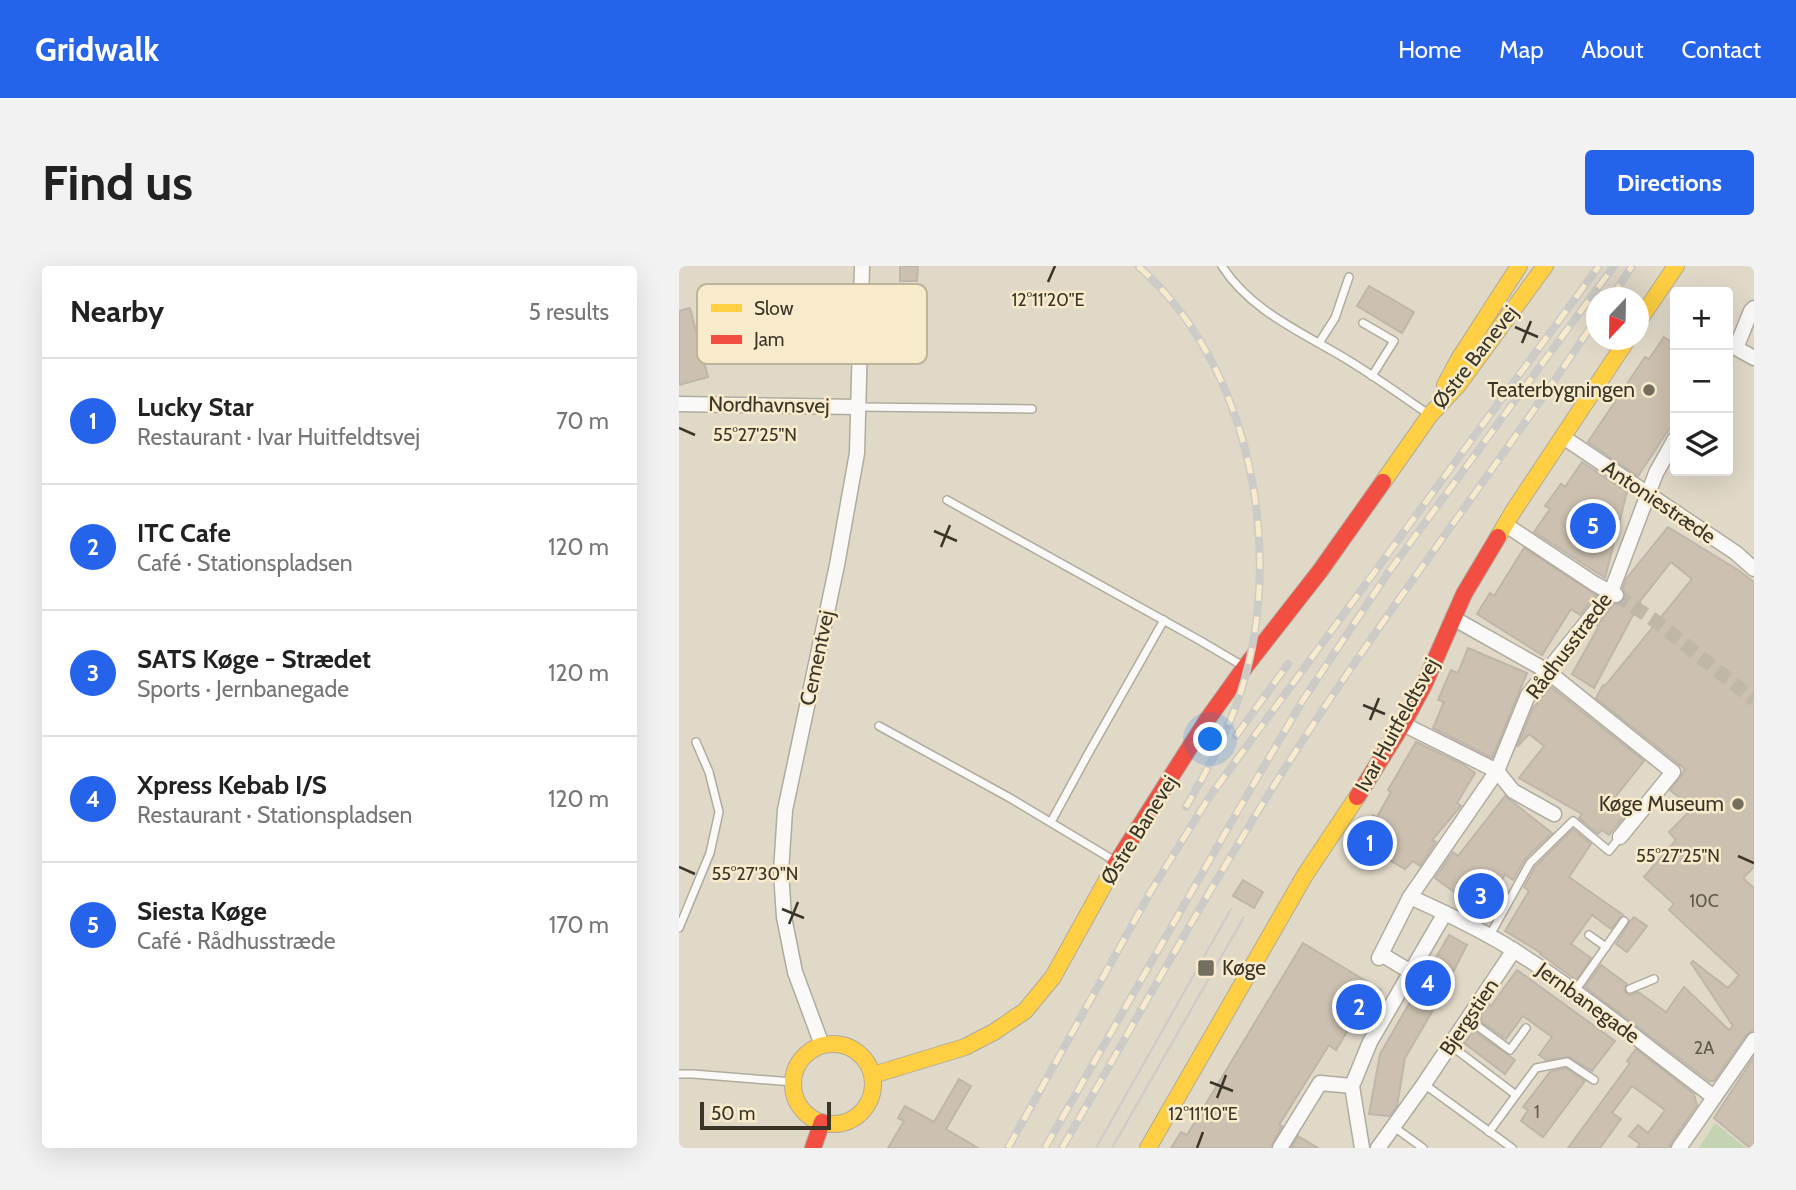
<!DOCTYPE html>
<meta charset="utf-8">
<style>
:root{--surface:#fff;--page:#f2f2f2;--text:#222;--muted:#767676;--line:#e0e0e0;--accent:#2563eb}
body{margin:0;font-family:Cabin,sans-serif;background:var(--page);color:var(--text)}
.controls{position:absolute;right:21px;top:21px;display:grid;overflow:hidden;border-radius:7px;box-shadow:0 7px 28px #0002}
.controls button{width:63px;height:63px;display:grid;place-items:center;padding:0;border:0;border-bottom:2px solid var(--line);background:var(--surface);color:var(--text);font:35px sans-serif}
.compass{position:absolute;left:907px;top:21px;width:63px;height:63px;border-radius:50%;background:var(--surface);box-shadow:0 7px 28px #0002;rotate:202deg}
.scale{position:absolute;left:21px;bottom:18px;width:131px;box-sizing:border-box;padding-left:7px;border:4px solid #3a3529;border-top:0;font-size:19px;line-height:24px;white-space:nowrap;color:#3a3529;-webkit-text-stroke:5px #f8ebcb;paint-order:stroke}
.you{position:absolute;left:532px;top:474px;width:24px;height:24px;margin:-18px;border:5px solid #fff;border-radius:50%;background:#1a73e8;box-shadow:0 0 0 10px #1a73e833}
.badge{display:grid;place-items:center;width:46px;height:46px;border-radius:50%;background:var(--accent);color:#fff;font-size:23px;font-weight:700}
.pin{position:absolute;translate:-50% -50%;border:4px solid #fff;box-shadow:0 2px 7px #0006}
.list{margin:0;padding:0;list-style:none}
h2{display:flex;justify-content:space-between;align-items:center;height:91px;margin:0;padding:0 28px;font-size:30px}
h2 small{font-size:23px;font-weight:400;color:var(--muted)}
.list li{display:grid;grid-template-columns:46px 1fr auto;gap:21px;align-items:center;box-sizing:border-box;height:126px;padding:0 28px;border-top:2px solid var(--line)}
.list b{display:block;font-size:26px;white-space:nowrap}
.list p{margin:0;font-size:23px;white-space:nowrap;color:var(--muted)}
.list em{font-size:23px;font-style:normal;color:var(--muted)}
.icon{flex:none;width:38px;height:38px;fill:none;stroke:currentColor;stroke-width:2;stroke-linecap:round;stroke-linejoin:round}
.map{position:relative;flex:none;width:1075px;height:882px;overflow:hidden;border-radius:7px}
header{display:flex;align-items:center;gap:42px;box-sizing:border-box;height:98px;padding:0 35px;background:var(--accent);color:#fff}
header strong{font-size:33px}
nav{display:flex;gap:38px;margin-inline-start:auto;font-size:24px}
.intro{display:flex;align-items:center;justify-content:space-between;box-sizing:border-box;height:168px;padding:0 42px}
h1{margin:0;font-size:49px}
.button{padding:18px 32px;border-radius:7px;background:var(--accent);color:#fff;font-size:24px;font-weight:700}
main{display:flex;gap:42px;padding:0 42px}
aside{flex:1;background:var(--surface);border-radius:7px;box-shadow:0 7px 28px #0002}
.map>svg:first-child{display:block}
.green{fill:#c3d4b3}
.building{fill:#ccc1b0;stroke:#beb6aa;stroke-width:2}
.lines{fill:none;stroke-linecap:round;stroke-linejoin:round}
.street-tunnel{stroke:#bfb8a8;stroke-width:14;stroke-dasharray:14 7;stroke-linecap:butt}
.lane-casing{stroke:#b0ab9e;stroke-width:10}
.street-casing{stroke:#b0ab9e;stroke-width:17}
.slow-casing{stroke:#b0ab9e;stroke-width:18}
.jam-casing{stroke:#b0ab9e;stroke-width:18}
.lane{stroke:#faf9f7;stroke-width:7}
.street{stroke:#faf9f7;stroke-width:14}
.slow{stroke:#ffcf43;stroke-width:16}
.jam{stroke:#f24e42;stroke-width:16}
.tram{stroke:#cdcbc7;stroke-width:2}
.rail-casing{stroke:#cdcbc7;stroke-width:8}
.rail{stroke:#f8ebcb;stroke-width:5;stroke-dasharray:16;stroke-linecap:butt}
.ticks{fill:none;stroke:#3a3529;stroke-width:2.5}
.poi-dot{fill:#746e61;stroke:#f8ebcb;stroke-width:2.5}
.labels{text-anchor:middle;stroke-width:5;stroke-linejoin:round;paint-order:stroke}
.number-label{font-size:18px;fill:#605a4c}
.street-label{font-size:21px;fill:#3a3529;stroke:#f8ebcb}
.poi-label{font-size:21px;fill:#3a3529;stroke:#f8ebcb;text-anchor:end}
.key{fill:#f8ebcb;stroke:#bfb49a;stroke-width:2}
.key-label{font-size:19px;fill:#3a3529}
.ticks-label{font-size:18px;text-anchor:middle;fill:#3a3529;stroke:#f8ebcb;stroke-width:5;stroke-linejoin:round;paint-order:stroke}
</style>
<header>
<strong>Gridwalk</strong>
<nav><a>Home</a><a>Map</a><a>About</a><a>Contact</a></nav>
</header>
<div class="intro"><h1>Find us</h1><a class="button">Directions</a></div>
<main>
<aside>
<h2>Nearby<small>5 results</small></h2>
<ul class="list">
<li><span class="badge">1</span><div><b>Lucky Star</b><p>Restaurant · Ivar Huitfeldtsvej</p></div><em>70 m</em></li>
<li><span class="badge">2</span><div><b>ITC Cafe</b><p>Café · Stationspladsen</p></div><em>120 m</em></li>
<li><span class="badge">3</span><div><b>SATS Køge - Strædet</b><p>Sports · Jernbanegade</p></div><em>120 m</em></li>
<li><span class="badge">4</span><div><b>Xpress Kebab I/S</b><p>Restaurant · Stationspladsen</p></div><em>120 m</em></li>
<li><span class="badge">5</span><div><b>Siesta Køge</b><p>Café · Rådhusstræde</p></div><em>170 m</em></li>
</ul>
</aside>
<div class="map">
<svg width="1075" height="882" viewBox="0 0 1075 882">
<rect width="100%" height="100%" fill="#e0d9c8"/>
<polygon class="green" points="1036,857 1067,882 1020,882"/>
<g class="building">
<polygon points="221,0 239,0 238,15 221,15"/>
<polygon points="690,20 735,46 723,67 678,40"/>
<polygon points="11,42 29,111 0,119 0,45"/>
<polygon points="985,71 996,79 996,154 959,210 909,176 966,91 970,93"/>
<polygon points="903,196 948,226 926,312 855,266 871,243 866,240 882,218 886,221"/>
<polygon points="989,261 1059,304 1075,316 1075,601 1064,612 1075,622 1075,764 1067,769 1035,815 1030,815 906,721 922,699 948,718 945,723 948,728 953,729 959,726 987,746 1005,721 1050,764 1054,760 1012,697 1014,695 1049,722 1060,709 990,644 995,638 965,611 997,574 990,566 1014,542 991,524 1001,512 1006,503 917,432 924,419 926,420 1013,313 992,296 962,334 915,422 893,408 920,360 918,359 935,338 942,337 945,334 947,328 944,322 947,313"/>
<polygon points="845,282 917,329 901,349 892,343 863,389 798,348 811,327 815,330"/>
<polygon points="789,382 848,407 813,492 754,462 765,436 759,434 772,404 779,407"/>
<polygon points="872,421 965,495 933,535 948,547 930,569 923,564 919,568 900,552 903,548 840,512 865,480 850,468 838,481 854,442"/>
<polygon points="737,476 785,499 796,507 778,537 782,540 753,574 757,576 741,600 734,595 726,603 678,576 694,549 698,551 712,526 709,524"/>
<polygon points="826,530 873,567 846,593 834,614 826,608 805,648 756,612 774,586 779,590"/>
<polygon points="894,563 912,578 890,611 944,649 932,663 913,649 892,678 912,692 897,714 861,688 862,687 826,665 850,625 845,621 856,601"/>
<polygon points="564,614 584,626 575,642 554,630"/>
<polygon points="955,651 968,660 948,686 937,678 951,655"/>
<polygon points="770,669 788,679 757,739 726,792 718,840 710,850 690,848 701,788"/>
<polygon points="624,677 702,724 682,758 675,754 657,784 650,779 600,859 603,860 591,882 492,882 502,866 508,869"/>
<polygon points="838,704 936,775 913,805 890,791 867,794 860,789 873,771 844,750 827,773 801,755 803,752 801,751 810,738 812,740"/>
<polygon points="795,765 836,794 826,808 785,777"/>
<polygon points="957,783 1015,828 1018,839 992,877 990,882 958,882 961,878 950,870 959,859 969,867 986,844 953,820 933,847 942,853 921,882 889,882 951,797 948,795"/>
<polygon points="1075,791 1075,882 1071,882 1035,852"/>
<polygon points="887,802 906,815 864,871 842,855 849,844 844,841 871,806"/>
<polygon points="280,813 292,820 267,863 299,882 209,882 225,855 219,852 226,840 255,856"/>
<polygon points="619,870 639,882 612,882"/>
</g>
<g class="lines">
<polyline class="street-tunnel" points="937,329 978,356 1075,434"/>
<defs>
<g id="lane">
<path d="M543,0C572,46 627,68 672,96C698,112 723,130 748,147"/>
<polyline points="684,57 715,75 693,110"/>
<polyline points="640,77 656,52 670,11"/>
<polyline points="180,141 353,143"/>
<polyline points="268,234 520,374 564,400"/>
<polyline points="200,460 331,532 436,595"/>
<polyline points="372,556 409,488 485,354"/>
<polyline points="0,662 31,587 40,546 30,506 17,476"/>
<polyline points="811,669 851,597 894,555 930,585 941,571"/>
<polyline points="910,669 927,681"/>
<polyline points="951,723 975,713"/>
<polyline points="896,725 945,655"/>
<polyline points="789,753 831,784 847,762"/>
<polyline points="771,779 837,829"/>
<polyline points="0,808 14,808 114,816"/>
<polyline points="745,818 833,882"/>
<polyline points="715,861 744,882"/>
<polyline points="810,866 857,802 888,796 915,814"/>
</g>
<g id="street">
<polyline points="1075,42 1072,45 1057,82 1075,92"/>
<polyline points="0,138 179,141"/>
<polyline points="884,171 1057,287 1075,303"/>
<polyline points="827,259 916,318 937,329"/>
<polyline points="774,352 868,405 994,506 941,571"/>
<polyline points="724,458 818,505 834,525 875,548"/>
<path d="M731,631C767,647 803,664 836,685C906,729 969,782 1035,831"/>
<polyline points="702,688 732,706"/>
<polyline points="700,692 731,631 818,505 849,429 932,326 977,207 996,173"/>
<polyline points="143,779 116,706 105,651 102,606 106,544 158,299 178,187 183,0"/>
<polyline points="601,882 641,817 673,820"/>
<polyline points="683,882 673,820 691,776 766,647"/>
<polyline points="699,882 745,818 835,684"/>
<polyline points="1000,882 1075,774"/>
</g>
<g id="slow">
<polyline points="959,56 997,0"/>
<polyline points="766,119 780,93 840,0"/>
<polyline points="704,216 751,149 779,119 866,0"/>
<polyline points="819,271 835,244 948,74"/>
<circle cx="154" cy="818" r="40"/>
<polyline points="194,809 286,781 315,766 346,745 374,711 436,599"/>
<polyline points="469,882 626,609 678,531"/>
</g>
<g id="jam">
<polyline points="678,531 724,458 745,419 785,328 819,271"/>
<polyline points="436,599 528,454 566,401 641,305 704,216"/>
<polyline points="134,882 143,856"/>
</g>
</defs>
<use href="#lane" class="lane-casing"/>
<use href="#street" class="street-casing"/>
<use href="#slow" class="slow-casing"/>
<use href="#jam" class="jam-casing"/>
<use href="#lane" class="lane"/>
<use href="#street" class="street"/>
<use href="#slow" class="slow"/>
<use href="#jam" class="jam"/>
<g class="tram">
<polyline points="417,882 552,643"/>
<polyline points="433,882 565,651"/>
</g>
<defs>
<g id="rail">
<path d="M459,0C571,98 606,283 563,422C550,464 529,503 507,541"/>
<polyline points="932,32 953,0"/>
<polyline points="557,470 609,398"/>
<polyline points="329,882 472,625 529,533 920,0"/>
<polyline points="366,882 557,548 624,434 709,307 935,0"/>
<path d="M383,882C459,751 532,618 613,491C709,341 819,201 917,53"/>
</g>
</defs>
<use href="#rail" class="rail-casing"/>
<use href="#rail" class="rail"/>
</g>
<path class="ticks" d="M369,16L376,0M836,61L859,71M843,77L852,55M0,162L16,169M255,265L278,275M262,281L271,259M684,439L706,448M691,454L700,432M1059,590L1075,597M0,601L16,608M103,643L125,652M110,658L119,636M531,816L554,825M538,832L547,809M518,882L524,866"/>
<g class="poi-dot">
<circle cx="970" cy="124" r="7"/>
<circle cx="1059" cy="538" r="7"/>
<rect x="518" y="693" width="18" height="18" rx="3.5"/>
</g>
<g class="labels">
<g class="number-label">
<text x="1025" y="641">10C</text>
<text x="1025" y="788">2A</text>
<text x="858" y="852">1</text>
</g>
<g class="street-label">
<text transform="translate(796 91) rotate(-52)" y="7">Østre Banevej</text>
<text transform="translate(90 139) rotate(1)" y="7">Nordhavnsvej</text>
<text transform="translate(980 236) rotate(34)" y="7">Antoniestræde</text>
<text transform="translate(890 380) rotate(-53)" y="7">Rådhusstræde</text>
<text transform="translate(138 392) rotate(-78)" y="7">Cementvej</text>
<text transform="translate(718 459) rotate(-61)" y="7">Ivar Huitfeldtsvej</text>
<text transform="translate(460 564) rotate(-58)" y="7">Østre Banevej</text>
<text transform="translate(909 737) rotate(36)" y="7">Jernbanegade</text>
<text transform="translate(790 751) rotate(-56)" y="7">Bjergstien</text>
</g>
<g class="poi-label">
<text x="956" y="131">Teaterbygningen</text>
<text x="1045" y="545">Køge Museum</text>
<text x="543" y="709" text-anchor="start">Køge</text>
</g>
</g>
<rect x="18" y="18" width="230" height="80" rx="10" class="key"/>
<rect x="32" y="38" width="31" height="8" fill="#ffcf43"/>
<rect x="32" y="69" width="31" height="9" fill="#f24e42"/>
<g class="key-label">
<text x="75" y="49">Slow</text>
<text x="75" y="80">Jam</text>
</g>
<g class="ticks-label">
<text x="369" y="40">12°11'20"E</text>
<text x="76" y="175">55°27'25"N</text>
<text x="999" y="596">55°27'25"N</text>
<text x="76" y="614">55°27'30"N</text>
<text x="524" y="854">12°11'10"E</text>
</g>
</svg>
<div class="controls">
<button>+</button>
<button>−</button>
<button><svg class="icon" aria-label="layers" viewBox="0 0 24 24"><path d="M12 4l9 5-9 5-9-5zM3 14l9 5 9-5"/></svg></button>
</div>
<svg class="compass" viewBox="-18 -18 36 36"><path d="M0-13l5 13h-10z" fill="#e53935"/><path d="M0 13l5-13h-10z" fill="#767676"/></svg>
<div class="scale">50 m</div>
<div class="you"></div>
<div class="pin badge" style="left:691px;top:577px">1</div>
<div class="pin badge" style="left:680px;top:741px">2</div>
<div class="pin badge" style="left:802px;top:630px">3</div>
<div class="pin badge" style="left:749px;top:717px">4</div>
<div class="pin badge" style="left:914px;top:260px">5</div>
</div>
</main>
